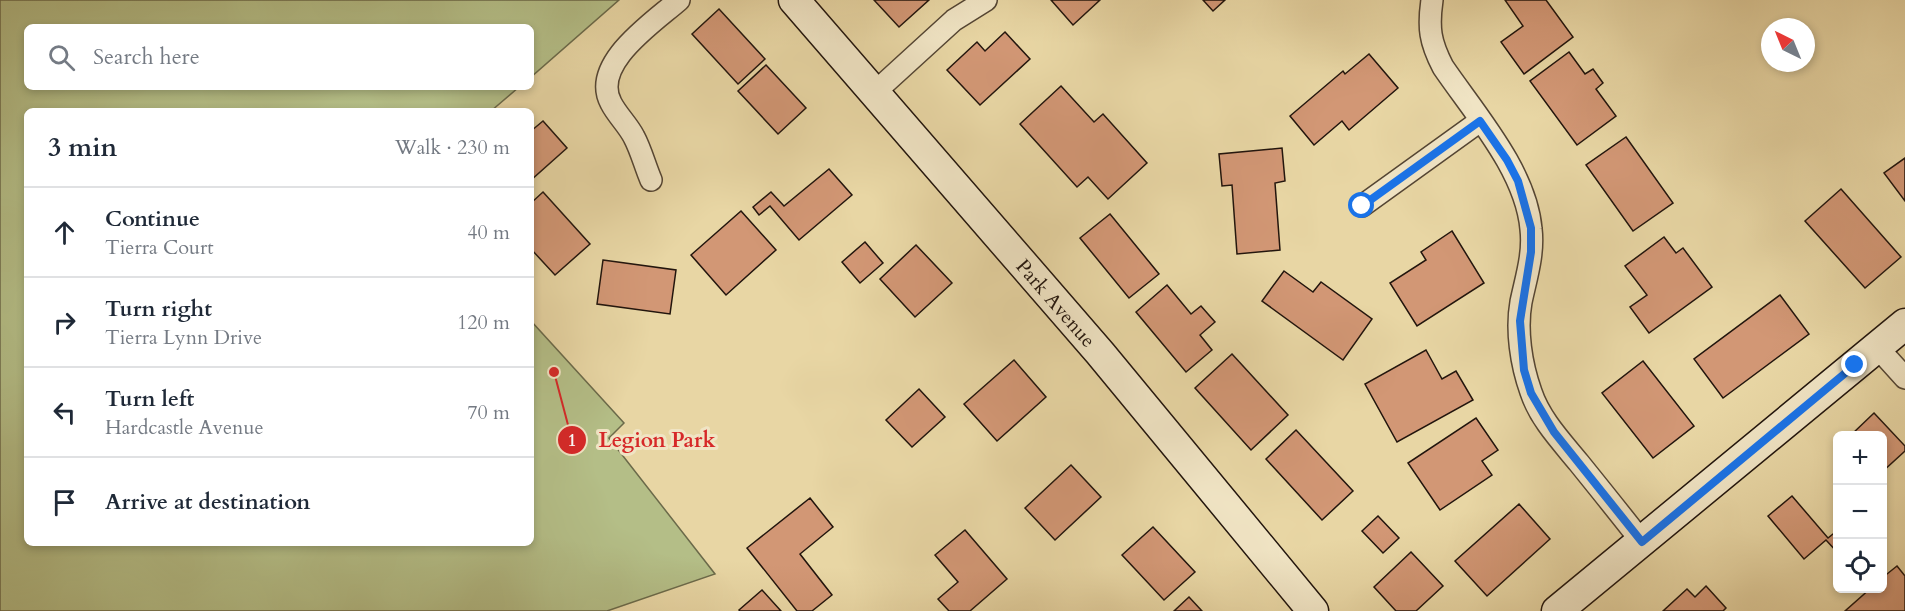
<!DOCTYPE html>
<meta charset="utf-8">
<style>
:root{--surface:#fff;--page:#f6f6f7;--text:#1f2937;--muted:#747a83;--line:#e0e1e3}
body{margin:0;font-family:Cardo,serif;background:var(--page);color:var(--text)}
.controls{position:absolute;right:18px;bottom:18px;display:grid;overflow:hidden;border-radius:9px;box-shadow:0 3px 9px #0003}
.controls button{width:54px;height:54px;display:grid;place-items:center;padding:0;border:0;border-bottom:2px solid var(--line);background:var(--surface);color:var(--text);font:30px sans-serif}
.compass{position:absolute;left:1761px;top:18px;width:54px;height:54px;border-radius:50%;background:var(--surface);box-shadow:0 3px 9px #0003;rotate:317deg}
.stop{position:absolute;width:18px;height:18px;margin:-14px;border:4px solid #1a73e8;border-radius:50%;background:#fff}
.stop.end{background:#1a73e8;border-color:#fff;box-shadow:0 2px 6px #0008}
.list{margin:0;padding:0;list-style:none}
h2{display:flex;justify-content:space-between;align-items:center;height:78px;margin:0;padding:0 24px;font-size:26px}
h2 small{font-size:20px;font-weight:400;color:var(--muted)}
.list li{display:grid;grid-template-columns:39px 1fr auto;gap:18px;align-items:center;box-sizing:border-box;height:90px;padding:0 24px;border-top:2px solid var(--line)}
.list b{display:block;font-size:22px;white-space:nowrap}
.list p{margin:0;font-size:20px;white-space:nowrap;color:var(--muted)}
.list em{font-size:20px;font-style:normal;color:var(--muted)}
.icon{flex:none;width:33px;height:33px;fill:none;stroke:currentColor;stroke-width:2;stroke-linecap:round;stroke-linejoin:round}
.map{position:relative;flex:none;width:1905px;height:611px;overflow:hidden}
.search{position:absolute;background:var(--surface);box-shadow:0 3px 9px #0003;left:24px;top:24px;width:510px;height:66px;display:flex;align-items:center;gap:15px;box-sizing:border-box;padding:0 21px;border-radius:9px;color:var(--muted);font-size:22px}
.panel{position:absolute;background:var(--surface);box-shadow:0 3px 9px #0003;left:24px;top:108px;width:510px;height:438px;border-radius:9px}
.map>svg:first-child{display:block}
.green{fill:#b4be87;stroke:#6b6a4a;stroke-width:1.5}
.building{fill:#d29775;stroke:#22150d;stroke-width:1.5}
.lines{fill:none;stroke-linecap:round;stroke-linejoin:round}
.street-casing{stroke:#544533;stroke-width:24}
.secondary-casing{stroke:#22150d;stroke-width:33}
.street{stroke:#f0e4c4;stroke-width:21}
.secondary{stroke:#f0e4c4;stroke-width:30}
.route{stroke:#1a73e8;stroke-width:8}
.labels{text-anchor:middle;stroke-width:6;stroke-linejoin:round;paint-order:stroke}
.street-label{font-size:20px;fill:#22150d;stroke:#f0e4c4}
.leader{fill:none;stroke:#d62828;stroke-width:2}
.callout-dot{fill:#d62828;stroke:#f0e4c4;stroke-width:2}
.mark-label{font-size:18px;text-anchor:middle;font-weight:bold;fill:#fff}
.callout-label{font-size:21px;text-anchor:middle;font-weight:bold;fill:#d62828;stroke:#f0e4c4;stroke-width:6;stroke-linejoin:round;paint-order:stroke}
</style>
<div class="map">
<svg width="1905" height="611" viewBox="0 0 1905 611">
<rect width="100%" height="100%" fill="#e8d6a4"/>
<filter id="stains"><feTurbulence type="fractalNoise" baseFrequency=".00333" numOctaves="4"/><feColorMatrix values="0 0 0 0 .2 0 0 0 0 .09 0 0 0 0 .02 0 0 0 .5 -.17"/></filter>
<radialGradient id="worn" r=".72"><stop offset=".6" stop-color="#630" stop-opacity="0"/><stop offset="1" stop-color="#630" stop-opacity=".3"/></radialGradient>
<polygon class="green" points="0,0 619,0 531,77 531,27 27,27 27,87 519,87 491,111 27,111 27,543 531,543 531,321 624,423 609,438 715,574 607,611 0,611"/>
<g class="building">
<polygon points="874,0 929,0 899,27"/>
<polygon points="1051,0 1100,0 1073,25"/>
<polygon points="1203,0 1225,0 1213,11"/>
<polygon points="1505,0 1546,0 1573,37 1524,74 1501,42 1523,26"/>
<polygon points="719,9 765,59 738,84 692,34"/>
<polygon points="1005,32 1030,59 980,105 947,70 977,42 985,51"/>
<polygon points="1569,52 1585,74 1593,69 1603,83 1596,89 1616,116 1577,145 1530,81"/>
<polygon points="1369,54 1398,88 1349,130 1342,121 1314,145 1290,116 1343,71 1345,74"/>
<polygon points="766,65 806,108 778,134 738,91"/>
<polygon points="1061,86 1094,122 1103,114 1147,163 1108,199 1088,177 1077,187 1020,124"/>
<polygon points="543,121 567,148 531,180 531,131"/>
<polygon points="1626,137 1673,203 1633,231 1586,165"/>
<polygon points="1282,148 1285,181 1275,183 1280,250 1237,254 1232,185 1222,186 1219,154"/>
<polygon points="1905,158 1905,201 1884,173"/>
<polygon points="829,169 852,195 799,240 770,206 759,215 753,207 771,192 784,206"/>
<polygon points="1841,189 1901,257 1865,288 1805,221"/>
<polygon points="543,192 590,244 555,275 531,249 531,203"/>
<polygon points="741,211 776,250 726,295 691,255"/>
<polygon points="1110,214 1159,274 1129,298 1080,238"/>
<polygon points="1452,231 1484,283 1417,326 1390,283 1426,260 1421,252"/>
<polygon points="1664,237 1676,253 1683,248 1712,287 1649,333 1630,307 1647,295 1625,266"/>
<polygon points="865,242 883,263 860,283 842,262"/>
<polygon points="916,245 952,283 915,317 880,279"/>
<polygon points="603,260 676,270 670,314 597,304"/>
<polygon points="1284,271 1313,292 1321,282 1372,319 1343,360 1262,301"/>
<polygon points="1167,285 1191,314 1201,306 1215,322 1200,335 1212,350 1186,372 1136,312"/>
<polygon points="1780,295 1809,334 1723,398 1694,359"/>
<polygon points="1426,350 1442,379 1456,371 1473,400 1397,442 1365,384"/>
<polygon points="1232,354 1288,415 1251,450 1195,388"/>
<polygon points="1014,360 1046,397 997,441 964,404"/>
<polygon points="1643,361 1694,426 1653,458 1602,393"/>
<polygon points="919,389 945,417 912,447 886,420"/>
<polygon points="1874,413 1905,446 1905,451 1882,472 1882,436 1850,436"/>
<polygon points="1476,418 1498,450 1482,461 1492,475 1440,510 1408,463"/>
<polygon points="1296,430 1353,491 1322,520 1266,459"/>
<polygon points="1071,465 1101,497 1055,540 1025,508"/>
<polygon points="1792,496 1828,538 1838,530 1838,553 1826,540 1804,559 1768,516"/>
<polygon points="810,498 833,527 800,554 832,595 812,611 797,611 747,548"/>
<polygon points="1519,504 1550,539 1487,596 1455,561"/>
<polygon points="1378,516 1399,538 1383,553 1362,531"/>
<polygon points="1153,527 1195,572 1164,600 1122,555"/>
<polygon points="965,530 1007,579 970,611 949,611 938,599 958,582 935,555"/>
<polygon points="1411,552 1443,586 1416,611 1396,611 1374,587"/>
<polygon points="1897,566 1905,576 1905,611 1845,611 1871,588 1882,588 1882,578"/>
<polygon points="1706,586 1726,608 1723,611 1663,611 1687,589 1695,597"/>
<polygon points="762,590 781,611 740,611 739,610"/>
<polygon points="1189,597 1202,611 1174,611"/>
</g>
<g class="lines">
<defs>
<g id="street">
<path d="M1432,0C1428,28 1430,42 1443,67C1475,114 1526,171 1531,229C1534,254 1526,278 1521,302C1516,330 1521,364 1531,392C1540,419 1561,441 1579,463C1600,489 1621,515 1642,542"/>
<polyline points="874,93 954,20 986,0"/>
<path d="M651,180C645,166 641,150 634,137C628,125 617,115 611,103C590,64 654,22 679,0"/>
<polyline points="1362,206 1480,121"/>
<polyline points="1877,347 1905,378"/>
</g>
<g id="secondary">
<polyline points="794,0 1100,353 1313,611"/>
<polyline points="1557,611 1905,324"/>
</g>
</defs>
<use href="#street" class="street-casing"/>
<use href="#secondary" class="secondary-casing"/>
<use href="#street" class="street"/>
<use href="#secondary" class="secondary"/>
</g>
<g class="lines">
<polyline class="route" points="1362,206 1480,121 1507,160 1518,181 1531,228 1531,252 1520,321 1524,370 1531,393 1554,432 1642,542 1855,365"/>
</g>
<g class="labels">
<g class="street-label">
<text transform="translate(1056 303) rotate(49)" y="7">Park Avenue</text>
</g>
</g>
<path class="leader" d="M554 372L572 440"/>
<g class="callout-dot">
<circle cx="554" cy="372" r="6"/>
<circle cx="572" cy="440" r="15"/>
</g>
<g class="mark-label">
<text x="572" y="446">1</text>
</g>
<g class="callout-label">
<text x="657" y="447">Legion Park</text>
</g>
<rect width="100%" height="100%" filter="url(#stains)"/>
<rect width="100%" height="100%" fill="url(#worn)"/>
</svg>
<div class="controls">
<button>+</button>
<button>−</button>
<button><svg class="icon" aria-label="locate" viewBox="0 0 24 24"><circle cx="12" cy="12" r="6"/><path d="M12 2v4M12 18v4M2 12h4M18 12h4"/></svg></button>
</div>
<svg class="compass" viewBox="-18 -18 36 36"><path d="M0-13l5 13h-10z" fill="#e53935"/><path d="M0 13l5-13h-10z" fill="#747a83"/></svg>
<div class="stop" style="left:1362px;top:206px"></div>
<div class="stop end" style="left:1855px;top:365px"></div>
<div class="search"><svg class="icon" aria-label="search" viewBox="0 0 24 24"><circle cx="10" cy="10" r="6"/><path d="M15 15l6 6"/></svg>Search here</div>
<section class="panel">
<h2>3 min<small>Walk · 230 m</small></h2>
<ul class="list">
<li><svg class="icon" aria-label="ahead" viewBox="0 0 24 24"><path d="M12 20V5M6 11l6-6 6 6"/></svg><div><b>Continue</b><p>Tierra Court</p></div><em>40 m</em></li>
<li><svg class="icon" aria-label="right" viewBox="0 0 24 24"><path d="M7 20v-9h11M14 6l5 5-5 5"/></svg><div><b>Turn right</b><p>Tierra Lynn Drive</p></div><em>120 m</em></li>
<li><svg class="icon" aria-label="left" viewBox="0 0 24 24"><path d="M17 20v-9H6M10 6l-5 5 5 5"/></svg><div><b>Turn left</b><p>Hardcastle Avenue</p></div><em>70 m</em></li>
<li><svg class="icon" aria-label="arrive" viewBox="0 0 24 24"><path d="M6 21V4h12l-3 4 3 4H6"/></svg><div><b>Arrive at destination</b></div></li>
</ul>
</section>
</div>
